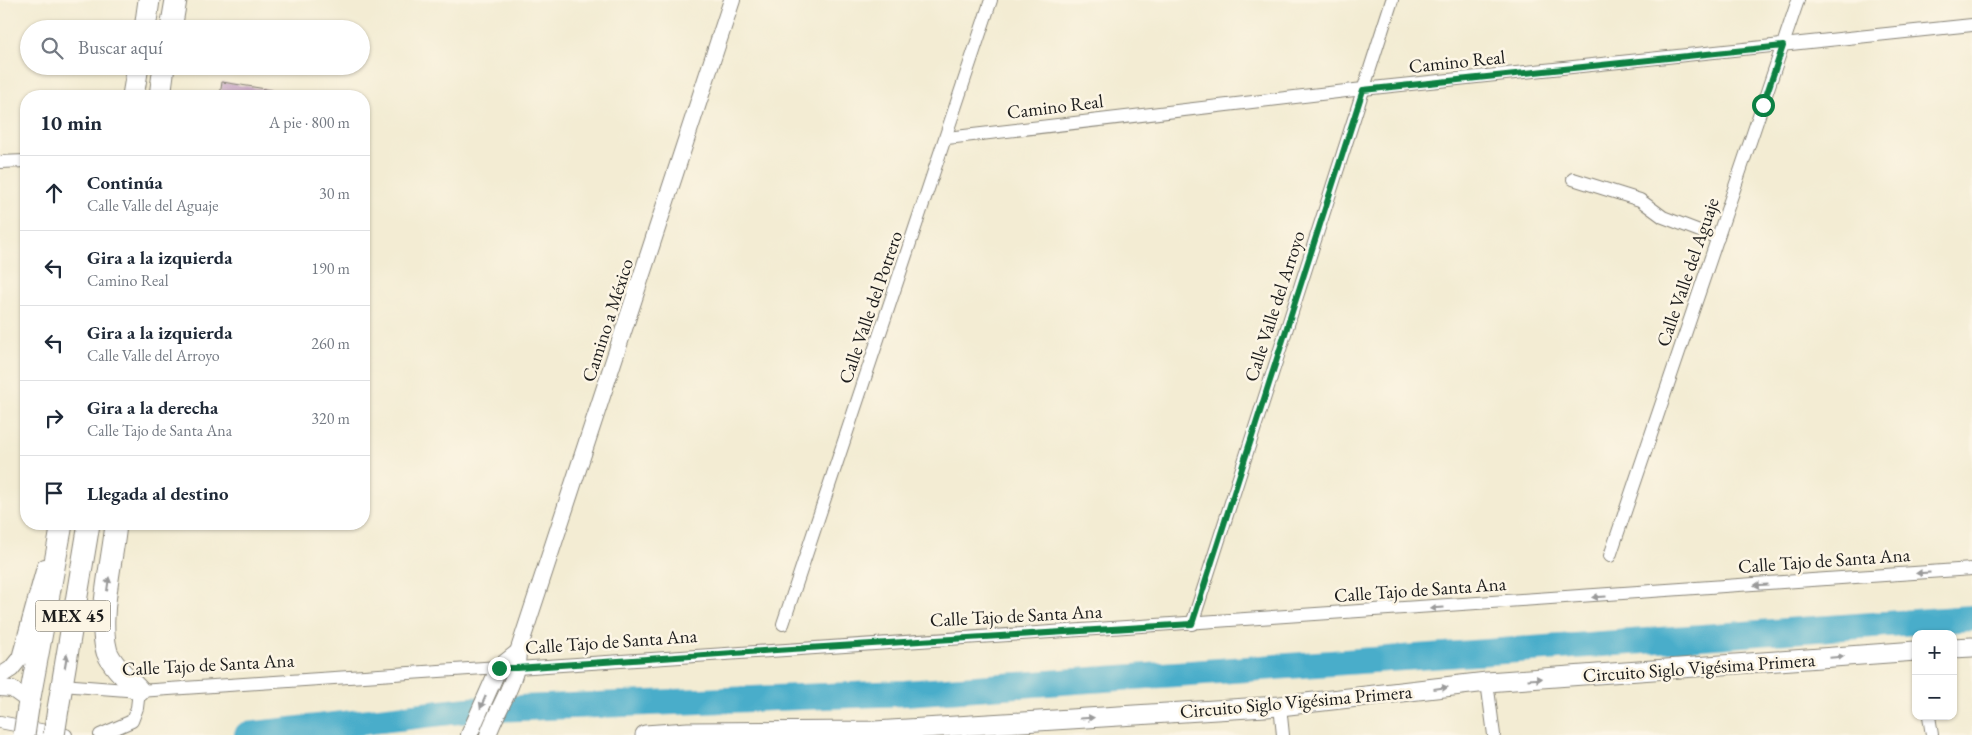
<!DOCTYPE html>
<html lang="es">
<meta charset="utf-8">
<style>
:root{--surface:#fff;--page:#f2f2f3;--text:#1f2937;--muted:#747a83;--line:#e0e1e3}
body{margin:0;font-family:"EB Garamond",serif;background:var(--page);color:var(--text)}
.controls{position:absolute;right:15px;bottom:15px;display:grid;overflow:hidden;border-radius:10px;box-shadow:0 1px 4px #0004}
.controls button{width:45px;height:45px;display:grid;place-items:center;padding:0;border:0;border-bottom:1px solid var(--line);background:var(--surface);color:var(--text);font:25px sans-serif}
.stop{position:absolute;width:15px;height:15px;margin:-11px;border:4px solid #0b8043;border-radius:50%;background:#fff}
.stop.end{background:#0b8043;border-color:#fff;box-shadow:0 1px 5px #0008}
.list{margin:0;padding:0;list-style:none}
h2{display:flex;justify-content:space-between;align-items:center;height:65px;margin:0;padding:0 20px;font-size:21px}
h2 small{font-size:16px;font-weight:400;color:var(--muted)}
.list li{display:grid;grid-template-columns:32px 1fr auto;gap:15px;align-items:center;box-sizing:border-box;height:75px;padding:0 20px;border-top:1px solid var(--line)}
.list b{display:block;font-size:19px;white-space:nowrap}
.list p{margin:0;font-size:16px;white-space:nowrap;color:var(--muted)}
.list em{font-size:16px;font-style:normal;color:var(--muted)}
.icon{flex:none;width:28px;height:28px;fill:none;stroke:currentColor;stroke-width:2;stroke-linecap:round;stroke-linejoin:round}
.map{position:relative;flex:none;width:1972px;height:735px;overflow:hidden}
.search{position:absolute;background:var(--surface);box-shadow:0 1px 4px #0004;left:20px;top:20px;width:350px;height:55px;display:flex;align-items:center;gap:12px;box-sizing:border-box;padding:0 18px;border-radius:28px;color:var(--muted);font-size:19px}
.panel{position:absolute;background:var(--surface);box-shadow:0 1px 4px #0004;left:20px;top:90px;width:350px;height:440px;border-radius:20px}
.map>svg:first-child{display:block}
.lines{fill:none;stroke-linecap:round;stroke-linejoin:round}
.river{stroke:#4aadca;stroke-width:26}
.building{fill:#bd97bf}
.minor-casing{stroke:#888478;stroke-width:14}
.tertiary-casing{stroke:#888478;stroke-width:18}
.secondary-casing{stroke:#888478;stroke-width:21}
.trunk-casing{stroke:#888478;stroke-width:23}
.minor{stroke:#fff;stroke-width:12}
.tertiary{stroke:#fff;stroke-width:16}
.secondary{stroke:#fff;stroke-width:19}
.trunk{stroke:#fff;stroke-width:21}
.trunk-bridge-casing{stroke:#888478;stroke-width:23;stroke-linecap:butt}
.trunk-bridge{stroke:#fff;stroke-width:21}
.oneway{fill:#999}
.route{stroke:#0b8043;stroke-width:6}
.labels{text-anchor:middle;stroke-width:5;stroke-linejoin:round;paint-order:stroke}
.shield{fill:#fcf5e5;stroke:#5f5d58;stroke-width:1}
.shield-label{font-size:18px;font-weight:bold;fill:#1c1c1c}
.street-label{font-size:19px;fill:#1c1c1c;stroke:#fcf5e5}
</style>
<div class="map">
<svg width="1972" height="735" viewBox="0 0 1972 735">
<rect width="100%" height="100%" fill="#fcf5e5"/>
<filter id="ink" filterUnits="userSpaceOnUse"><feTurbulence type="fractalNoise" baseFrequency=".02" numOctaves="2"/><feDisplacementMap in="SourceGraphic" scale="10" xChannelSelector="R" yChannelSelector="G"/><feConvolveMatrix kernelMatrix="1 2 1 2 8 2 1 2 1" color-interpolation-filters="sRGB"/></filter>
<filter id="wash" filterUnits="userSpaceOnUse"><feTurbulence type="fractalNoise" baseFrequency=".0096" numOctaves="4" result="noise"/><feDisplacementMap in="SourceGraphic" scale="20" xChannelSelector="R" yChannelSelector="G"/><feGaussianBlur stdDeviation="1.12" result="paint"/><feColorMatrix in="noise" values="0 0 0 0 0 0 0 0 0 0 0 0 0 0 0 0 0 1.4 0 .05"/><feComposite in="paint" operator="in"/></filter>
<g filter="url(#wash)">
<rect width="100%" height="100%" fill="#f3ecd3"/>
<g class="lines">
<polyline class="river" points="247,735 468,710 905,693 1972,618"/>
</g>
<g id="blocks">
<polygon class="building" points="222,82 272,90 271,96 220,96"/>
</g>
</g>
<g filter="url(#ink)">
<use href="#blocks" fill-opacity="0" stroke="#888478" stroke-width="1"/>
<g class="lines">
<defs>
<g id="minor">
<polyline points="947,138 1363,89 1972,25"/>
<polyline points="0,162 26,161"/>
<polyline points="1573,179 1640,200 1663,217 1718,238"/>
<polyline points="1610,556 1798,0"/>
<polyline points="783,624 991,0"/>
<polyline points="1192,624 1392,0"/>
<polyline points="1487,682 1494,735"/>
<path d="M62,685L139,691L499,667L517,668C1002,633 1487,606 1972,569"/>
<polyline points="1280,706 1283,735"/>
<polyline points="1929,716 1932,735"/>
<polyline points="0,722 66,735"/>
<polyline points="100,735 132,721 137,708 139,691"/>
</g>
<g id="tertiary">
<polyline points="0,676 11,669 20,658 45,567"/>
<polyline points="0,688 12,689 29,701"/>
<polyline points="469,735 499,667 518,652"/>
<path d="M488,735C498,706 517,684 518,652L732,0"/>
</g>
<g id="secondary">
<polyline points="1953,648 1972,647"/>
<polyline points="645,735 688,732 875,731 1280,706 1487,682 1916,651"/>
</g>
<g id="trunk">
<polyline points="145,29 149,0"/>
<polyline points="171,29 176,0"/>
<polyline points="133,96 138,66"/>
<polyline points="160,96 164,66"/>
<path d="M116,524C113,559 97,619 107,652C113,667 128,679 139,691"/>
<polyline points="28,708 62,524"/>
<polyline points="58,709 89,524"/>
</g>
</defs>
<use href="#minor" class="minor-casing"/>
<use href="#tertiary" class="tertiary-casing"/>
<use href="#secondary" class="secondary-casing"/>
<use href="#trunk" class="trunk-casing"/>
<use href="#minor" class="minor"/>
<use href="#tertiary" class="tertiary"/>
<use href="#secondary" class="secondary"/>
<use href="#trunk" class="trunk"/>
<defs>
<g id="trunk-bridge">
<polyline points="24,735 28,708"/>
<polyline points="54,735 58,709"/>
</g>
</defs>
<use href="#trunk-bridge" class="trunk-bridge-casing"/>
<use href="#trunk-bridge" class="trunk-bridge"/>
</g>
<defs><path id="oneway-solid" d="M-6-.8H1V-3.2L6.5 0L1 3.2V.8H-6Z" transform="scale(1.25)"/></defs>
<g class="oneway">
<use href="#oneway-solid" transform="translate(1923 573) rotate(176)"/>
<use href="#oneway-solid" transform="translate(108 584) rotate(-82)"/>
<use href="#oneway-solid" transform="translate(1761 585) rotate(176)"/>
<use href="#oneway-solid" transform="translate(1599 597) rotate(176)"/>
<use href="#oneway-solid" transform="translate(1437 608) rotate(176)"/>
<use href="#oneway-solid" transform="translate(1837 657) rotate(-5)"/>
<use href="#oneway-solid" transform="translate(66 661) rotate(-80)"/>
<use href="#oneway-solid" transform="translate(1535 679) rotate(-4)"/>
<use href="#oneway-solid" transform="translate(1441 688) rotate(-7)"/>
<use href="#oneway-solid" transform="translate(483 702) rotate(113)"/>
<use href="#oneway-solid" transform="translate(1087 718) rotate(-4)"/>
</g>
</g>
<g class="lines" filter="url(#ink)">
<polyline class="route" points="499,668 517,668 776,650 1192,624 1363,90 1783,46 1763,105"/>
</g>
<g class="labels">
<rect class="shield" x="35.5" y="600.5" width="75" height="31" rx="4"/>
<g class="shield-label">
<text x="73" y="622">MEX 45</text>
</g>
<g class="street-label">
<text transform="translate(1457 61) rotate(-6)" y="7">Camino Real</text>
<text transform="translate(1055 106) rotate(-7)" y="7">Camino Real</text>
<text transform="translate(1687 272) rotate(-71)" y="7">Calle Valle del Aguaje</text>
<text transform="translate(1274 306) rotate(-72)" y="7">Calle Valle del Arroyo</text>
<text transform="translate(870 307) rotate(-71)" y="7">Calle Valle del Potrero</text>
<text transform="translate(607 320) rotate(-72)" y="7">Camino a México</text>
<text transform="translate(1824 560) rotate(-4)" y="7">Calle Tajo de Santa Ana</text>
<text transform="translate(1420 589) rotate(-4)" y="7">Calle Tajo de Santa Ana</text>
<text transform="translate(1016 615) rotate(-3)" y="7">Calle Tajo de Santa Ana</text>
<text transform="translate(611 641) rotate(-4)" y="7">Calle Tajo de Santa Ana</text>
<text transform="translate(208 664) rotate(-3)" y="7">Calle Tajo de Santa Ana</text>
<text transform="translate(1699 667) rotate(-4)" y="7">Circuito Siglo Vigésima Primera</text>
<text transform="translate(1296 701) rotate(-5)" y="7">Circuito Siglo Vigésima Primera</text>
</g>
</g>
</svg>
<div class="controls">
<button>+</button>
<button>−</button>
</div>
<div class="stop" style="left:1763px;top:105px"></div>
<div class="stop end" style="left:499px;top:668px"></div>
<div class="search"><svg class="icon" aria-label="search" viewBox="0 0 24 24"><circle cx="10" cy="10" r="6"/><path d="M15 15l6 6"/></svg>Buscar aquí</div>
<section class="panel">
<h2>10 min<small>A pie · 800 m</small></h2>
<ul class="list">
<li><svg class="icon" aria-label="ahead" viewBox="0 0 24 24"><path d="M12 20V5M6 11l6-6 6 6"/></svg><div><b>Continúa</b><p>Calle Valle del Aguaje</p></div><em>30 m</em></li>
<li><svg class="icon" aria-label="left" viewBox="0 0 24 24"><path d="M17 20v-9H6M10 6l-5 5 5 5"/></svg><div><b>Gira a la izquierda</b><p>Camino Real</p></div><em>190 m</em></li>
<li><svg class="icon" aria-label="left" viewBox="0 0 24 24"><path d="M17 20v-9H6M10 6l-5 5 5 5"/></svg><div><b>Gira a la izquierda</b><p>Calle Valle del Arroyo</p></div><em>260 m</em></li>
<li><svg class="icon" aria-label="right" viewBox="0 0 24 24"><path d="M7 20v-9h11M14 6l5 5-5 5"/></svg><div><b>Gira a la derecha</b><p>Calle Tajo de Santa Ana</p></div><em>320 m</em></li>
<li><svg class="icon" aria-label="arrive" viewBox="0 0 24 24"><path d="M6 21V4h12l-3 4 3 4H6"/></svg><div><b>Llegada al destino</b></div></li>
</ul>
</section>
</div>
